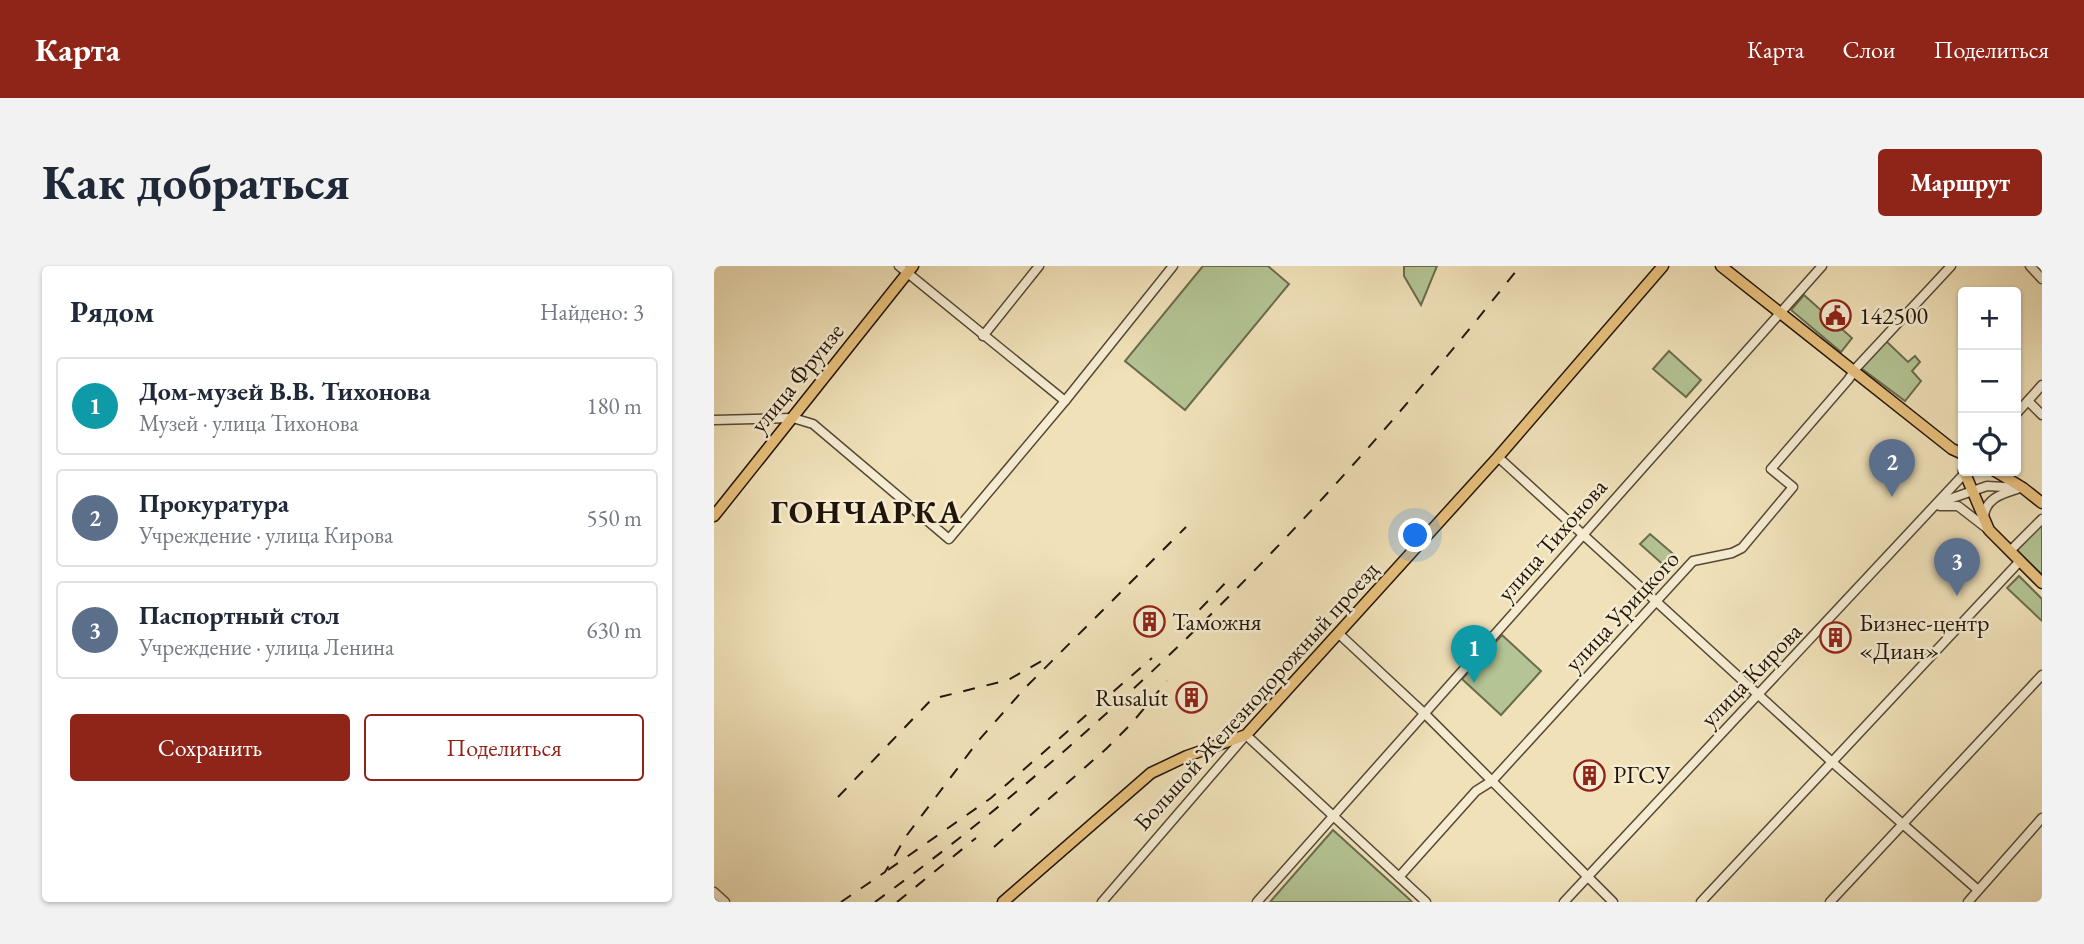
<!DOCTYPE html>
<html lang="ru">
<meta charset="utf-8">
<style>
:root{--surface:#fff;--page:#f2f2f3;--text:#1f2937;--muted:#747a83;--line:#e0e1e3;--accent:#8f2418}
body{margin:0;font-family:"EB Garamond",serif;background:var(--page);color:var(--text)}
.controls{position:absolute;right:21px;top:21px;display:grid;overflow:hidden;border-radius:7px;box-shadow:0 2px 5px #0004}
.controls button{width:63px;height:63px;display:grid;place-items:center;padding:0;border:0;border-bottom:2px solid var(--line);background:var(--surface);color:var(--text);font:35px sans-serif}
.you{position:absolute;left:702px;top:270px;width:24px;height:24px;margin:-18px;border:5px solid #fff;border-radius:50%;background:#1a73e8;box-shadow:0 0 0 10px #1a73e833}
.badge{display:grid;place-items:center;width:46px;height:46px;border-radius:50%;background:var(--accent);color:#fff;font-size:23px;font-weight:700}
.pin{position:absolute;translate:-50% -58px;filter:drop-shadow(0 2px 4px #0008)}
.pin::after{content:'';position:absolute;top:37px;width:24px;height:21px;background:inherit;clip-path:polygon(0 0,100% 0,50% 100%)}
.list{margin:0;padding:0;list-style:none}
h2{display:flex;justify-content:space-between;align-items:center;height:91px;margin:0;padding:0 28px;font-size:30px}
h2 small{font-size:23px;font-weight:400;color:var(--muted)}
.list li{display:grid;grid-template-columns:46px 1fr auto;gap:21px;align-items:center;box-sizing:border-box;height:98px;margin:0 14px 14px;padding:0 14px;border:2px solid var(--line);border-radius:7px}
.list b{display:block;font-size:26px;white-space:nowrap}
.list p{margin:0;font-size:23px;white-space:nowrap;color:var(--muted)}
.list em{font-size:23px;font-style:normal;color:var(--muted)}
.actions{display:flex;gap:14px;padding:21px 28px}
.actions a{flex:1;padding:16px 0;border:2px solid var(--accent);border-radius:7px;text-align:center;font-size:24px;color:var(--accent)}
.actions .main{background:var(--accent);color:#fff}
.icon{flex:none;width:38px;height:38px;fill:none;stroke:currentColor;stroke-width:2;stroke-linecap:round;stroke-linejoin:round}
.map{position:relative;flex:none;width:1328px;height:636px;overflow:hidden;border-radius:7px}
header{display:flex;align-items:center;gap:42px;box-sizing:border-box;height:98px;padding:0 35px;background:var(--accent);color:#fff}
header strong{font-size:33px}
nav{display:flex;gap:38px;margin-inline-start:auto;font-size:24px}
.intro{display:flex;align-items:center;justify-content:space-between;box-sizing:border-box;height:168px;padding:0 42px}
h1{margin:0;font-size:49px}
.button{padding:18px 32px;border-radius:7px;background:var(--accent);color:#fff;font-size:24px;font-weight:700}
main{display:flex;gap:42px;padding:0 42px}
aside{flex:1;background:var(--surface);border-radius:7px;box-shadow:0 2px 5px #0004}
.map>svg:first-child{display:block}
.green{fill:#b4c494;stroke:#6a6c4e;stroke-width:2}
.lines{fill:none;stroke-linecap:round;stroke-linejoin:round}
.minor-casing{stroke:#554835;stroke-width:11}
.major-casing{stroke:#211509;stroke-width:13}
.minor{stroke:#f5ecd2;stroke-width:8}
.major{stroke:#e8c07c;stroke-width:10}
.rail{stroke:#211509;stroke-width:2;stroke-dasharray:12 12;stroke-linecap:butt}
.labels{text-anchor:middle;stroke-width:5;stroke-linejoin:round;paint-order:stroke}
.poi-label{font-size:24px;fill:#211509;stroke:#f5ecd2;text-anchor:start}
.street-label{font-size:24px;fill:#211509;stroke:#f5ecd2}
.district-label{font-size:32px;font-weight:bold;letter-spacing:2px;fill:#211509;stroke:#f5ecd2}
</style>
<header>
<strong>Карта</strong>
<nav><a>Карта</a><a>Слои</a><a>Поделиться</a></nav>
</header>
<div class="intro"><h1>Как добраться</h1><a class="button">Маршрут</a></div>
<main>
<aside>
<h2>Рядом<small>Найдено: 3</small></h2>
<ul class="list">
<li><span class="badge" style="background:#0f9aa8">1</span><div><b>Дом-музей В.В. Тихонова</b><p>Музей · улица Тихонова</p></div><em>180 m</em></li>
<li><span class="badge" style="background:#5c6f8a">2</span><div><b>Прокуратура</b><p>Учреждение · улица Кирова</p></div><em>550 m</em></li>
<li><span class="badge" style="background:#5c6f8a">3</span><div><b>Паспортный стол</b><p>Учреждение · улица Ленина</p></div><em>630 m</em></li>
</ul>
<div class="actions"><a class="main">Сохранить</a><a>Поделиться</a></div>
</aside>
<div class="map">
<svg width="1328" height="636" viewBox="0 0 1328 636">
<rect width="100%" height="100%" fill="#f0e1b9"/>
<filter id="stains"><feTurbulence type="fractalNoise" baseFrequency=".00286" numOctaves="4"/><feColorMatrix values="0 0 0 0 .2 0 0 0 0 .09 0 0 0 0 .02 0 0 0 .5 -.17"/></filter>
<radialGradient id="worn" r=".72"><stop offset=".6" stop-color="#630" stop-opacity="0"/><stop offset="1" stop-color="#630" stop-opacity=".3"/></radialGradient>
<g class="green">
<polygon points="489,0 554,0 575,18 471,144 411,95"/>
<polygon points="690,0 723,0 707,39 690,10"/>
<polygon points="1090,29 1138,72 1127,86 1077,44"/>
<polygon points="1172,75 1194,96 1201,90 1206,96 1198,105 1207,115 1191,135 1147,102"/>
<polygon points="955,85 987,114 972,131 939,103"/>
<polygon points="1328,254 1328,309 1300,282"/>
<polygon points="936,268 965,293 954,303 926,278"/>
<polygon points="1305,310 1328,333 1328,355 1293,322"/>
<polygon points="788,369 827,405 787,449 748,413"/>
<polygon points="619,564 694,632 698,636 556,636"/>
</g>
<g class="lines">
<defs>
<g id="minor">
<polyline points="185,0 351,135"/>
<polyline points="1316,0 1328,13"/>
<polyline points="269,70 325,0"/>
<polyline points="1314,135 1328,149"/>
<polyline points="1302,148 1328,119"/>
<polyline points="0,154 79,152 99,158 235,273 351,135 459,0"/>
<polyline points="784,191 1118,496 1264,624"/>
<polyline points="1227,236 1273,220 1309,222"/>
<polyline points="1226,240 1244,240 1275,264"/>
<path d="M1270,250C1272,232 1288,228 1303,223"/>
<polyline points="1296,285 1328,253"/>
<polyline points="624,367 711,448 899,636"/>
<polyline points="685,611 762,525 778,515 979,295 1018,287 1028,282 1079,221 1057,203 1134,114 1143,101 1237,0"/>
<polyline points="0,626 11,636"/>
<polyline points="388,636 532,469 712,636"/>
<polyline points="543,636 1108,0"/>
<polyline points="850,636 1251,207"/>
<polyline points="987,636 1306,295"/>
<polyline points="1116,636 1328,409"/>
<polyline points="1254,636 1328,552"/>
</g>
<g id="major">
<polyline points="1007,0 1238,183 1249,188"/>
<polyline points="1250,205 1275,264 1328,317"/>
<polyline points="1281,205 1309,222 1328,237"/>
<polyline points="0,250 199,0"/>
<polyline points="289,636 437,507 473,490 532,469 784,191 949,0"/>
</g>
</defs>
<use href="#minor" class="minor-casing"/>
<use href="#major" class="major-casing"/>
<use href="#minor" class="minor"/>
<use href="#major" class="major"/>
<g class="rail">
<polyline points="469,361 516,312"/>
<polyline points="124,531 218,433 294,414 333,392"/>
<polyline points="280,581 392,483 417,458 453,415"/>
<polyline points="174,604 277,532 438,392"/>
<polyline points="127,636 171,606 193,569 265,474 311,422 472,261"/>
<path d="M161,636C406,458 619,237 806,0"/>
<polyline points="183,636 262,572"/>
</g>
</g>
<defs>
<symbol id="civic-ring" viewBox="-11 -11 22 22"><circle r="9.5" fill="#f5ecd2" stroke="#8f2418" stroke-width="1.5"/><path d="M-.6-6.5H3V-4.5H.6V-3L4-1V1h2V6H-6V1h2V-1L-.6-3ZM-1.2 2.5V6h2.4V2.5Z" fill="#8f2418"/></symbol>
<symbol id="building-ring" viewBox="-11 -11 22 22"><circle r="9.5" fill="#f5ecd2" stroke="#8f2418" stroke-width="1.5"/><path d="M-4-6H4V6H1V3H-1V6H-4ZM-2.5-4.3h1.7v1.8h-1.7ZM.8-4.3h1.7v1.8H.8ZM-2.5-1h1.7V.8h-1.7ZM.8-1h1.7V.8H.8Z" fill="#8f2418"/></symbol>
</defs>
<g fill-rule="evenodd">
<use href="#civic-ring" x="1104" y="32" width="35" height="35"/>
<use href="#building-ring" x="418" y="338" width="35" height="35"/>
<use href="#building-ring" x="1104" y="354" width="35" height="35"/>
<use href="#building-ring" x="460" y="414" width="35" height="35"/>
<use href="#building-ring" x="858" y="492" width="35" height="35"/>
</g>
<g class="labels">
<g class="poi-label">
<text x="1145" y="58">142500</text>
<text x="458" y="364">Таможня</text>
<text x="1145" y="365">Бизнес-центр<tspan x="1145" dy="28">«Диан»</tspan></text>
<text x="454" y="440" text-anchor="end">Rusalut</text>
<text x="899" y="517">РГСУ</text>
</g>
<g class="street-label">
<text transform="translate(83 112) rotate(-51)" y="8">улица Фрунзе</text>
<text transform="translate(838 274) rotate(-49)" y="8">улица Тихонова</text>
<text transform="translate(908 345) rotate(-47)" y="8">улица Урицкого</text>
<text transform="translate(1037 409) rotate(-46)" y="8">улица Кирова</text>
<text transform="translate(542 430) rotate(-48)" y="8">Большой Железнодорожный проезд</text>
</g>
<g class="district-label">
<text x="153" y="257">ГОНЧАРКА</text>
</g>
</g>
<rect width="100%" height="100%" filter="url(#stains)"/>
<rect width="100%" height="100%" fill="url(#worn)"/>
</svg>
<div class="controls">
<button>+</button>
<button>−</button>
<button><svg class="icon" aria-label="locate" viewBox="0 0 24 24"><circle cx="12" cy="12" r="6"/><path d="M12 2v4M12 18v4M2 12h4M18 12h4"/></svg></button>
</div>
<div class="you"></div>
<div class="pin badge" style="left:760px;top:417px;background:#0f9aa8">1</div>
<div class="pin badge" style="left:1178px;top:231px;background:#5c6f8a">2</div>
<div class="pin badge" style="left:1243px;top:330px;background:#5c6f8a">3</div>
</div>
</main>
